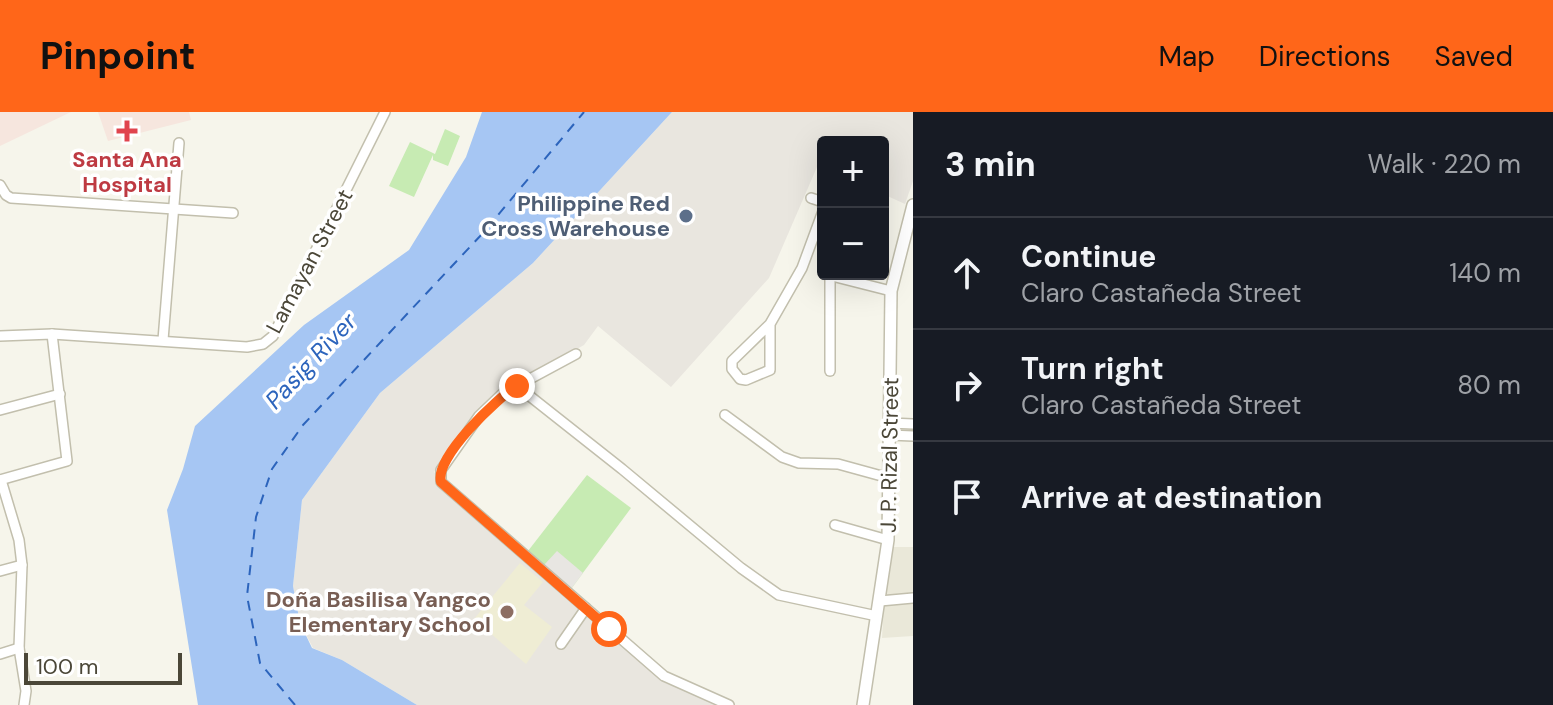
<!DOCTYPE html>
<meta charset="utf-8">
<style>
:root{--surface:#171b24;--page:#20242c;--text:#f1f3f6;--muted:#9ea1a6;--line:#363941;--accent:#ff6619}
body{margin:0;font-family:"DM Sans",sans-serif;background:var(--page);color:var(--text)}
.controls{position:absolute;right:24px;top:24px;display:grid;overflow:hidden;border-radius:8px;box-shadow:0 8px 32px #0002}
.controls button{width:72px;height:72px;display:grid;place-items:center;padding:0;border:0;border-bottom:2px solid var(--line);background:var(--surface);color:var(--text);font:40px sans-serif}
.scale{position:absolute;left:24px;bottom:20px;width:158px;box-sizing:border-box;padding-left:8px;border:4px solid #4b4738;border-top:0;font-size:22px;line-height:28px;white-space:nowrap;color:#4b4738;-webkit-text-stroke:6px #fff;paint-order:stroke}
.stop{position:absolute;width:24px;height:24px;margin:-18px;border:6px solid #ff6619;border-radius:50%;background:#fff}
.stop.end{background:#ff6619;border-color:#fff;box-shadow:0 2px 8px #0008}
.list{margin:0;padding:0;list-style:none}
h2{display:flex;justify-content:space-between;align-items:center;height:104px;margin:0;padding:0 32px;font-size:34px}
h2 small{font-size:26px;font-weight:400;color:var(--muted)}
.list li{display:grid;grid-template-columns:52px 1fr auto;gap:24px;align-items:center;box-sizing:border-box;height:112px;padding:0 32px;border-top:2px solid var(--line)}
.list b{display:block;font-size:30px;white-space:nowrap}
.list p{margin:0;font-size:26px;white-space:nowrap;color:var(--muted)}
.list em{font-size:26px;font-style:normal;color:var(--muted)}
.icon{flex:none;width:44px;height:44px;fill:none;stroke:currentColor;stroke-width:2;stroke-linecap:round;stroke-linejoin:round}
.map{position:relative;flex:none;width:913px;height:593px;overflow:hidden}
header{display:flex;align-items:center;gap:48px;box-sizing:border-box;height:112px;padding:0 40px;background:var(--accent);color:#111}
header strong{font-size:38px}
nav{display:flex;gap:44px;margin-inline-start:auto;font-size:28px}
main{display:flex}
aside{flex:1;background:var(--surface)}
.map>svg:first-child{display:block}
.residential{fill:#eae8d9}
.industrial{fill:#e9e6df}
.education{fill:#efedd4}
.medical{fill:#f6e6de}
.green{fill:#c7ebb3}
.parking{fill:#e8e6e2}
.water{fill:#a6c6f3}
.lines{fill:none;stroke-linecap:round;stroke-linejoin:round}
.ferry{stroke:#2c64bc;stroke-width:2;stroke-dasharray:10 8;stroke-linecap:butt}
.minor-casing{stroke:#c2bfad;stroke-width:12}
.tertiary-casing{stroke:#c2bfad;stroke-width:14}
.minor{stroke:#fff;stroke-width:9}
.tertiary{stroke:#fff;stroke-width:11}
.route{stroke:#ff6619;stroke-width:10}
.health-dot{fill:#e0444e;stroke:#fff;stroke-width:3}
.service-dot{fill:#5c6f8a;stroke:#fff;stroke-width:3}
.education-dot{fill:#8d6e63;stroke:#fff;stroke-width:3}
.labels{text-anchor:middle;stroke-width:7;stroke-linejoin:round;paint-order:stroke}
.health-label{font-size:22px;font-weight:bold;fill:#be3a42;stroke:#fff}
.service-label{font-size:22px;font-weight:bold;fill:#4e5e75;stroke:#fff;text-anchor:end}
.street-label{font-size:22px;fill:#4b4738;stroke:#fff}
.education-label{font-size:22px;font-weight:bold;fill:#785e54;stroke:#fff;text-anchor:end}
.water-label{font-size:24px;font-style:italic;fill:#2c64bc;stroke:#fff}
</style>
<header>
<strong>Pinpoint</strong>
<nav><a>Map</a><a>Directions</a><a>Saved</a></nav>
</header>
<main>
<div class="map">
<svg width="913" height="593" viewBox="0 0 913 593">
<rect width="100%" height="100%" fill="#f6f5eb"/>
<polygon class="residential" points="887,435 913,435 913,524 882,526"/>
<polygon class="industrial" points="672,0 913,0 913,69 905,92 883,82 883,30 823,30 823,57 817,55 769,166 671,275 598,214 584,233 504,278 434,360 514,440 665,571 725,593 417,593 342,548 313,536 300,511 293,474 302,388 380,281 533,151"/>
<polygon class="education" points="520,451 543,470 524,493 552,515 526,552 474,507"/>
<g class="medical">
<polygon points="0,0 71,0 0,34"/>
<polygon points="98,0 189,0 191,8 108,29"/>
</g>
<g class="green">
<polygon points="445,17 460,24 448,54 433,48 433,43 414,85 389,74 410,30 435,42"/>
<polygon points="587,363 631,396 571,477 528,439"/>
</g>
<polygon class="parking" points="557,439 583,461 571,477 544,453"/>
<polygon class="water" points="482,0 672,0 533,151 380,281 302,388 293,474 300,511 312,536 342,548 417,593 198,593 167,398 183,357 195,314 304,213 409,138 466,45"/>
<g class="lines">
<polyline class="ferry" points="295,593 260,551 247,484 256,405 272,357 303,313 483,121 584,0"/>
<defs>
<g id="minor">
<polyline points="0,73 6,83 11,86 233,101"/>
<polyline points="811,86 823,90"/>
<polyline points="824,162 891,179"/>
<polyline points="770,212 770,258 746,268 740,267 732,257 732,249 770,212 802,156 823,99"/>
<polyline points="0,224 52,222 247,235 263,232 273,224 385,0"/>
<polyline points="163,228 179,31"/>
<polyline points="576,242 502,282 479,304 441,358 441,370 664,564 729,593"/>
<polyline points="830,259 830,164"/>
<polyline points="517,274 622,357 741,456 779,483 877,504"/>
<polyline points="0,298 60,282"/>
<polyline points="725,303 782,345 799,351 838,352 889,366"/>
<polyline points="890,311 913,312"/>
<polyline points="890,323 913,324"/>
<polyline points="0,368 67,349 52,222"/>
<polyline points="1,368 19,428 22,453 19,536 26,579 24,593"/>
<polyline points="835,413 888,428"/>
<polyline points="0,459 22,453"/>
<polyline points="880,489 913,486"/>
<polyline points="561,532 586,496"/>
<polyline points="0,542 19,536"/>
</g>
<polyline id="tertiary" points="863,593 888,428 891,179 913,93"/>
</defs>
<use href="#minor" class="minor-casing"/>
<use href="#tertiary" class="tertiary-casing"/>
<use href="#minor" class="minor"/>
<use href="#tertiary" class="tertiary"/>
</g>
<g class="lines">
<path class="route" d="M517,274C497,286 434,346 441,370L609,517"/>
</g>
<path class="health-dot" d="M123 7h8v8h8v8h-8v8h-8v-8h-8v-8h8z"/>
<circle class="service-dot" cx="686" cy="104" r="8"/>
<circle class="education-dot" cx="507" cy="500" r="8"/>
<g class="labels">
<g class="health-label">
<text x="127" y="55">Santa Ana<tspan x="127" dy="25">Hospital</tspan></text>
</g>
<g class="service-label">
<text x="670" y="99">Philippine Red<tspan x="670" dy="25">Cross Warehouse</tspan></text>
</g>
<g class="street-label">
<text transform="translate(309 149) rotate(-62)" y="8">Lamayan Street</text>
<text transform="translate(889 343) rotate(-89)" y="8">J. P. Rizal Street</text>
</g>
<g class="education-label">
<text x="491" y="495">Doña Basilisa Yangco<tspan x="491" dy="25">Elementary School</tspan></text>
</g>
<g class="water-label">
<text transform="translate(311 249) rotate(-47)" y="8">Pasig River</text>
</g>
</g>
</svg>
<div class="controls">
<button>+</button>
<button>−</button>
</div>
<div class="scale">100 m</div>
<div class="stop" style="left:609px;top:517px"></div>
<div class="stop end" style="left:517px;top:274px"></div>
</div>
<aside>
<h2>3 min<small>Walk · 220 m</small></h2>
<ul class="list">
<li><svg class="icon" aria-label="ahead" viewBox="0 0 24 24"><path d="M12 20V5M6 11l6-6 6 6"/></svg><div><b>Continue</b><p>Claro Castañeda Street</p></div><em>140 m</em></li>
<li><svg class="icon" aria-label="right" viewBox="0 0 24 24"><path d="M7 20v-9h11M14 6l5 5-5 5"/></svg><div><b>Turn right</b><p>Claro Castañeda Street</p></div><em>80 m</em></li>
<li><svg class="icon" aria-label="arrive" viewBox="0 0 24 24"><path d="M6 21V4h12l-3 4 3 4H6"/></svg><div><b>Arrive at destination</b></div></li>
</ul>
</aside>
</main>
